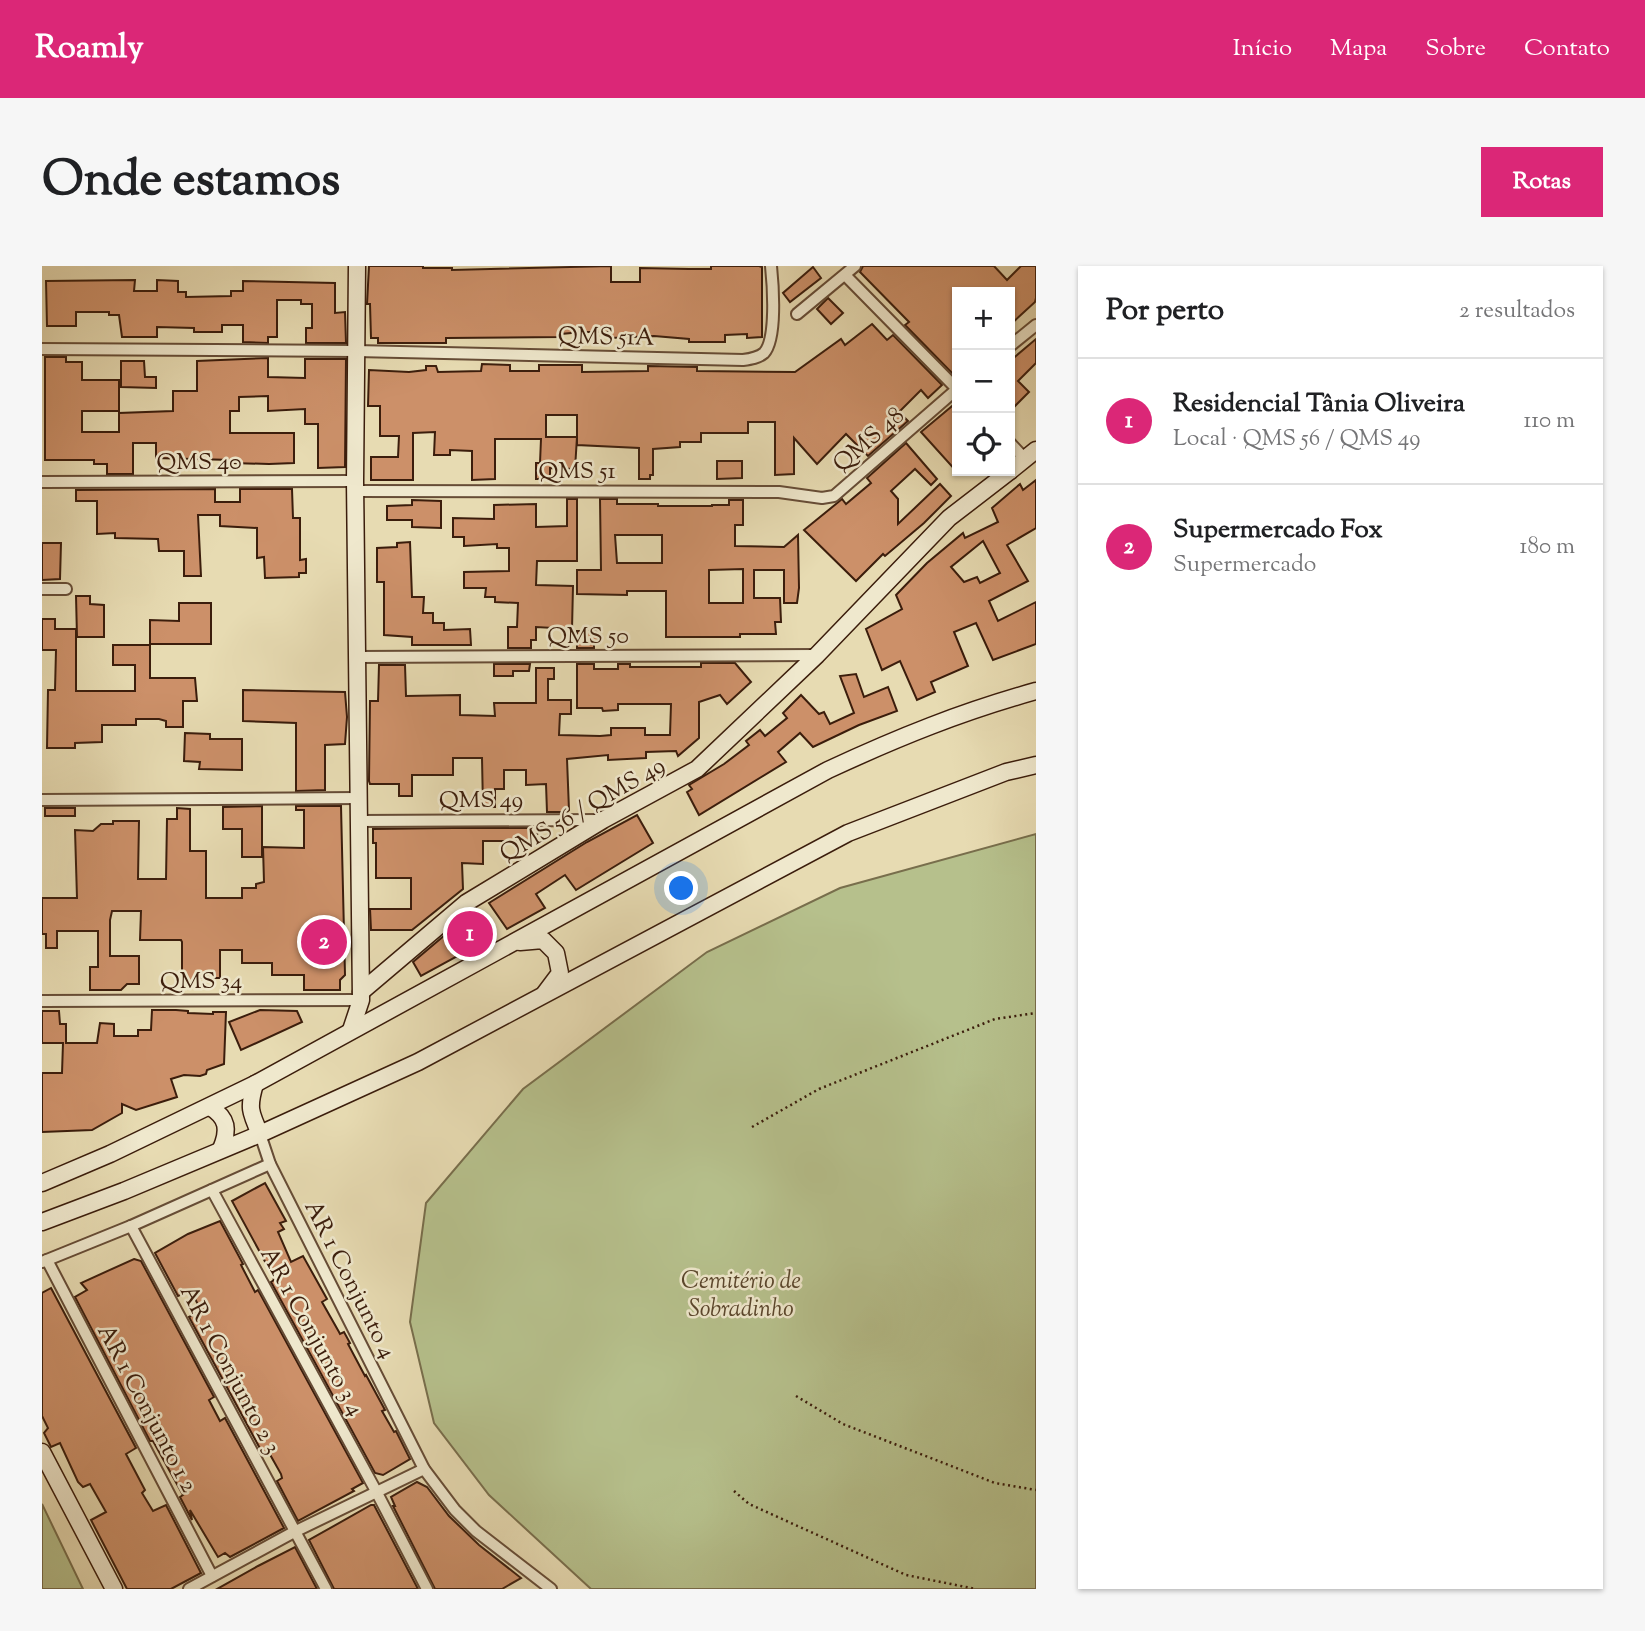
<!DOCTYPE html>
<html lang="pt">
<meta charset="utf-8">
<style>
:root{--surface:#fff;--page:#f6f6f6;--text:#202124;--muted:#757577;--line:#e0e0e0;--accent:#db2777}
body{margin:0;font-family:"Sorts Mill Goudy",serif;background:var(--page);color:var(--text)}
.controls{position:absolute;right:21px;top:21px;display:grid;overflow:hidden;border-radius:0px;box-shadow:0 2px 5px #0004}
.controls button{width:63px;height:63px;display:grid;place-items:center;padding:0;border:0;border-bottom:2px solid var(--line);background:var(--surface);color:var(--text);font:35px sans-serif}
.you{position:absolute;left:640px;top:623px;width:24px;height:24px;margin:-18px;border:5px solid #fff;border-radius:50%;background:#1a73e8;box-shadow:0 0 0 10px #1a73e833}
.badge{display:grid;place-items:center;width:46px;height:46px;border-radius:50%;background:var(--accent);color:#fff;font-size:23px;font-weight:700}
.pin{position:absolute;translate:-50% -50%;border:4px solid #fff;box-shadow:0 2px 7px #0006}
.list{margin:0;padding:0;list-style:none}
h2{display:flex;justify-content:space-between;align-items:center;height:91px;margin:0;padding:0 28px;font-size:30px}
h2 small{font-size:23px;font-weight:400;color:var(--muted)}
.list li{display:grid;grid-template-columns:46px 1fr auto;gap:21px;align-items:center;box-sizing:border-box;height:126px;padding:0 28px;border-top:2px solid var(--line)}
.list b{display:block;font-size:26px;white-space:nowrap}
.list p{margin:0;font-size:23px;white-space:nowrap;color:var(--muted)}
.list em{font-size:23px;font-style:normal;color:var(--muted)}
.icon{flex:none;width:38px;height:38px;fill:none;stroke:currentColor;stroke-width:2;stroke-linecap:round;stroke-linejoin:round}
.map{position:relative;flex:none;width:994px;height:1323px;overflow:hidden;border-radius:0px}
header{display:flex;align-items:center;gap:42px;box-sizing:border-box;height:98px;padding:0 35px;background:var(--accent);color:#fff}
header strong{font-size:33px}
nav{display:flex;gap:38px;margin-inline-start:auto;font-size:24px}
.intro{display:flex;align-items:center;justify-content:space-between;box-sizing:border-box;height:168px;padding:0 42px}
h1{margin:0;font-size:49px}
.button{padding:18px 32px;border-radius:0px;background:var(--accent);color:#fff;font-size:24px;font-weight:700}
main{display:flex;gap:42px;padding:0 42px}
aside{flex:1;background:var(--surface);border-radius:0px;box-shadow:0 2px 5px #0004}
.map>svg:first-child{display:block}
.green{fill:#b6c08c;stroke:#786e4c;stroke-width:2}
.building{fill:#cc9069;stroke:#3b1d0c;stroke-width:2;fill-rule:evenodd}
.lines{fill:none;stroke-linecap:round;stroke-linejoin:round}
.street-casing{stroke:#664c36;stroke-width:14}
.secondary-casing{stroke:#3b1d0c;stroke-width:19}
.path{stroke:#3b1d0c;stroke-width:2.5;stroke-dasharray:2 3.5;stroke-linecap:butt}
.street{stroke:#efe8cd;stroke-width:10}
.secondary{stroke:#efe8cd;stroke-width:16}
.labels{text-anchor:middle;stroke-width:5;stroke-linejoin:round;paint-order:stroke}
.street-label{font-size:24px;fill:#3b1d0c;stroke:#efe8cd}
.park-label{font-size:24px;font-style:italic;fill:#5a462c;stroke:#efe8cd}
</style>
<header>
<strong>Roamly</strong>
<nav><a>Início</a><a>Mapa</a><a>Sobre</a><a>Contato</a></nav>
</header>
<div class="intro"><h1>Onde estamos</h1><a class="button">Rotas</a></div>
<main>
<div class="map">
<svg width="994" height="1323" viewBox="0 0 994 1323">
<rect width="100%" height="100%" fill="#e7dbb2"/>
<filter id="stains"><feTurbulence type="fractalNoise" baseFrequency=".00286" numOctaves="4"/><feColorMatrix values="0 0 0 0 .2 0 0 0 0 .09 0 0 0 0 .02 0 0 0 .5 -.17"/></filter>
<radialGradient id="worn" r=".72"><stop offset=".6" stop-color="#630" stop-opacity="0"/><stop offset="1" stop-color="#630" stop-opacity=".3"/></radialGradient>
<g class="green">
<polygon points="994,568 994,1323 549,1323 447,1229 392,1157 368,1056 384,937 481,823 665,686 798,622"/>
<polygon points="0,1238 41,1323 0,1323"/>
</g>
<g class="building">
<polygon points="327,0 381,0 381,2 410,2 410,4 569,0 569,16 598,16 598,2 647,3 669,3 669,0 717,0 720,1 720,71 705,72 705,68 683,69 683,76 647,76 647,73 612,70 569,72 569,66 540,66 519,68 519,71 404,72 404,77 336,77 336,72 329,72 328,38 325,38"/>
<polygon points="821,0 952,0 965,14 979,0 994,0 994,32 993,36 968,59 968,26 915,26 915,106 912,109 863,59 867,56 818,6"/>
<polygon points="771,1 779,12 748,36 741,27"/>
<polygon points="93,14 92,25 115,25 115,14 136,15 136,26 144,26 144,31 189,30 189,25 201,25 201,15 293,17 293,47 303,46 304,77 264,77 264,62 270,62 270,38 259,38 259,34 235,34 235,71 226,71 226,77 201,76 201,59 180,59 180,66 152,66 152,62 115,61 115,71 80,71 77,49 67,49 67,46 34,46 34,60 5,60 4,15"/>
<polygon points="786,32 801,47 789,58 775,43"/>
<polygon points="830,58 845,74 851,69 900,119 886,132 879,124 857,146 866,155 826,190 804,168 775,198 752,172 752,208 733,209 733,156 706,156 706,167 659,167 659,176 638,176 638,181 611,183 611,209 608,209 608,213 597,213 597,182 535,179 535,149 504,149 504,171 535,171 533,203 508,202 508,213 494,213 494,197 498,197 499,173 453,173 453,213 430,214 430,185 408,184 408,189 392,189 393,166 371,167 371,214 329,214 329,191 356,191 357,170 338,170 338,140 326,140 327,104 367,106 384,104 384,100 394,100 396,106 439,105 440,98 468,99 468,105 497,105 497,99 540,99 540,106 606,105 606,100 655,101 655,105 753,106 799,73 803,79"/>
<polygon points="994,73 994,97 976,115 987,126 968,145 968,95"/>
<polygon points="3,91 24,91 24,96 40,96 40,114 77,114 77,145 40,145 40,166 77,166 77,147 131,145 131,125 155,125 155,95 226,92 226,111 263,112 263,93 304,93 303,201 276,202 276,158 263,158 263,143 226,145 226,130 197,131 197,145 188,145 188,167 252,167 252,197 227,198 190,197 190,194 114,192 114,177 91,177 91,208 65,208 65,198 52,198 52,194 3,194"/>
<polygon points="79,95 102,95 103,111 114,111 114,122 79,121"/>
<polygon points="915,136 915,206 879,166"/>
<polygon points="864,177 895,213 889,219 873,203 849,225 856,233 856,258 898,218 909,230 882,257 843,290 841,288 814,315 762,264 794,238 800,233 804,238 829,217 825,212"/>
<polygon points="675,195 700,195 700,212 675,213"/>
<path d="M994,214V262L965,279L986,315L947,335L956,355L994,336V378L951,394L934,357L912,366L926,400L889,416L893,426L875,434L858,395L840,404L824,363L860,343L854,329L885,297L921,267L923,272L956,256L950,242L978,218L981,224ZM941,275L958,307L938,317L935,311L922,316L909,301Z"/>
<polygon points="173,223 173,236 198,236 198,223 250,223 251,252 258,252 258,294 264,293 264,307 257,307 257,311 223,312 222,291 215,292 215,262 178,260 178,249 156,249 159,310 142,310 142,285 117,285 116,273 73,272 73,267 55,268 55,235 34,235 34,224"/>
<polygon points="525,233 535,233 535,295 495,295 494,319 531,320 530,363 494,361 494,374 489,374 489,382 466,382 466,361 475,361 476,337 453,336 453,331 443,331 444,322 422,322 422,306 467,305 467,282 455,282 455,278 422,280 422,271 411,271 411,252 452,253 452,239 494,238 494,261 525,260"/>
<path d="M558,233H575V238H616V240H670V239H687V234H701V259H693V280L742,281L756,269L757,322L755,337H742V304H712V332H738L739,356H733L734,368H698V371H624V325H585V329L535,328V304H559ZM573,269H620V297H575ZM701,303V337H667V304Z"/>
<polygon points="370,234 399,235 399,262 370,261 370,254 345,254 345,240 370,239"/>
<polygon points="368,276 370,331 382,331 381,347 391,347 391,357 402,357 402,364 428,363 429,379 370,379 370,371 342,369 342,316 335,316 335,282 355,281 355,277"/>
<polygon points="0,277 19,277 18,313 0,314"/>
<polygon points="34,330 48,330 48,338 62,339 62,371 35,371"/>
<polygon points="137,337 169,337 169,378 108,378 108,354 137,355"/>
<polygon points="0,353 13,353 13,363 34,363 34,425 93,425 93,399 71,399 71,379 108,379 108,412 153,412 155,435 141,435 141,461 124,461 124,455 117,453 94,453 94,459 60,459 60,476 33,477 33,482 5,482 6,424 13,424 14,384 0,384"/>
<polygon points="535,365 556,365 556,378 552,378 552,382 535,382"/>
<polygon points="659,397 693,397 709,416 685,438 678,429 657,436 657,472 636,490 634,485 604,486 604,492 566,494 566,489 525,493 527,544 525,546 505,546 504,518 484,519 484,504 462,504 462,523 453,523 453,541 441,541 440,492 411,492 411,509 370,509 370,530 357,530 357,518 328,518 327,515 328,435 336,435 337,399 363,399 364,430 418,429 418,449 453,450 452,437 494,437 494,402 512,402 512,413 506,413 506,434 529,434 529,448 518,448 517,469 558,470 569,469 569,462 603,462 603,469 628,469 629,438 576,438 576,444 561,445 560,442 535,442 535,398 552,398 552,403 576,403 576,398 588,398 588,401 659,401"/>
<polygon points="452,398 488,398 487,405 471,405 471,410 452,410"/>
<polygon points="814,408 822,431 846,421 855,445 817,459 771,481 758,467 736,486 744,496 657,549 645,526 650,523 647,519 682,498 707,479 704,475 718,464 723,470 745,452 741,447 759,429 777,448 782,446 788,458 812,447 798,410"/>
<polygon points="201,424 303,426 305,451 303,478 283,479 283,524 254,525 254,457 201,455"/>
<polygon points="143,467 168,468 168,473 200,473 200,504 157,503 158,496 142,495"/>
<polygon points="220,540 220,591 200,591 200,563 181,563 181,541"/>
<polygon points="254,540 299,540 303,709 298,714 298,724 262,724 262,709 230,709 230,697 200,697 200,684 178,684 178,712 154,712 154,718 140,718 140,676 139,674 98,674 99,645 70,645 68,654 68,690 97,690 97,718 85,718 79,724 48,724 48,701 56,701 56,665 15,665 15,682 4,682 4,668 0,668 0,632 35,632 33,564 51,565 59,558 71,558 71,555 97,555 96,613 124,613 125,553 135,553 135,542 148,543 148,585 164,585 164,632 200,632 200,622 214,622 214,618 222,616 221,581 262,582 262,544 254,544"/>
<rect x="3" y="542" width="30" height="8"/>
<polygon points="595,549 611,577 534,624 523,609 494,628 503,642 465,663 447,637 545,576"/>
<polygon points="411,562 503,562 475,583 475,575 441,575 441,598 420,597 421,623 370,664 329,664 328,643 369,643 369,612 334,612 334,577 331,577 331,563"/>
<polygon points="429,650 445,674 379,710 371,696 410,663"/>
<polygon points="110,744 134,744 146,745 146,747 171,748 171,746 184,746 182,798 165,804 164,808 158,810 142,809 129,813 135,831 94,844 80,838 80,847 50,864 0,866 0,807 20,807 21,777 0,777 0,745 17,745 18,758 24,758 24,777 55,777 58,757 72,758 72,770 96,770 96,764 109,764"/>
<polygon points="218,744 255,745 260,756 199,784 187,756"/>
<polygon points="223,917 244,955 238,957 242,963 236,966 249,996 261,990 285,1033 280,1036 297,1066 298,1068 302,1066 308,1077 306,1078 323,1110 324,1109 343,1144 340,1145 352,1166 354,1165 368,1193 341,1209 333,1207 229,1016 232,1014 226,1001 190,935"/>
<polygon points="178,955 201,998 199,999 213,1026 216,1024 321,1217 310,1223 312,1225 256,1255 235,1215 240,1212 239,1208 226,1185 221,1188 147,1051 159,1045 149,1024 136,1030 113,987 146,968"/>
<polygon points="92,993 99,995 172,1131 167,1134 178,1155 183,1152 242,1262 188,1291 183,1287 176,1291 148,1244 150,1254 138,1231 141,1229 111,1175 108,1175 33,1031 45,1024 39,1017"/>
<polygon points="9,1022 94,1182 84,1188 103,1224 100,1227 111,1245 124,1239 159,1307 129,1323 85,1323 49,1254 64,1246 48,1218 41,1221 36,1216 18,1177 9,1181 2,1167 6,1162 0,1150 0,1027"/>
<polygon points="375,1216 385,1221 407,1250 437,1279 479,1312 460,1323 393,1323 351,1240 353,1240 349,1231"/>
<polygon points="329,1239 332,1239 376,1323 292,1323 267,1274"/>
<polygon points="253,1281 275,1323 175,1323 216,1300"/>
</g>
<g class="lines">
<defs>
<g id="street">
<polyline points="803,9 915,123"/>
<polyline points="755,48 813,0"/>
<polyline points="968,80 994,59"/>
<path d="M0,83L314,85L701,94C709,93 716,92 722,87C735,73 731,19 729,0"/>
<polyline points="968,177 983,193"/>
<polyline points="0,216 313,215"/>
<polyline points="314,225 737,226 780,232 792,230 915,123"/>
<polyline points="0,323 24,323"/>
<polyline points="316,391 775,389"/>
<polyline points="0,534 317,532"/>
<polyline points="317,555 558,554"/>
<polyline points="0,735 319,734"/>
<polyline points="218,868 228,898 382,1203 413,1244 434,1265 509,1323"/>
<polyline points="170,924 334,1225 385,1323"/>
<polyline points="89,960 284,1323"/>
<polyline points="5,994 170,1310"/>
<polyline points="0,996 89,960 228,898"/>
<polyline points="147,1323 252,1266 382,1203"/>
</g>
<g id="secondary">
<polyline points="968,205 994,184"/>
<polyline points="478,676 501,674 514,687 518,707 503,727"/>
<polyline points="319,726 424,637 561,554 655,503 775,389 907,252 968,205"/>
<polyline points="309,764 319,734 313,215 315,0"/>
<path d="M213,818C206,841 208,846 218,868"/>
<path d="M168,841C186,852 187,864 179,883"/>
<path d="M0,917L68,888L213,818L786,504C857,471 919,446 994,425"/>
<polyline points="0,956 82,925 218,868 376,796 806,567 964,506 994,499"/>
<polyline points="0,1186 72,1323"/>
</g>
</defs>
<use href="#street" class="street-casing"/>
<use href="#secondary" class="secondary-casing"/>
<g class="path">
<polyline points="710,861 777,823 953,753 994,747"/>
<polyline points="754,1130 801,1158 953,1217 994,1224"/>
<polyline points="692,1225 707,1238 864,1309 934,1323"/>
</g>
<use href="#street" class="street"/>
<use href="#secondary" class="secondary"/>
</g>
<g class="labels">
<g class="street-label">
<text transform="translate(564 70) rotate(1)" y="8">QMS 51A</text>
<text transform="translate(826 173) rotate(-41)" y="8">QMS 48</text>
<text x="157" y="203">QMS 40</text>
<text x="535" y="212">QMS 51</text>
<text x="546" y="377">QMS 50</text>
<text x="439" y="541">QMS 49</text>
<text transform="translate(540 543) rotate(-30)" y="8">QMS 56 / QMS 49</text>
<text x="159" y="722">QMS 34</text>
<text transform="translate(309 1013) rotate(63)" y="8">AR 1 Conjunto 4</text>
<text transform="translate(271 1065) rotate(61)" y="8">AR 1 Conjunto 3 4</text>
<text transform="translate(189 1103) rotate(62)" y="8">AR 1 Conjunto 2 3</text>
<text transform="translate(106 1142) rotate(62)" y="8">AR 1 Conjunto 1 2</text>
</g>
<g class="park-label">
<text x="699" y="1022">Cemitério de<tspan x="699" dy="28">Sobradinho</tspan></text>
</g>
</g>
<rect width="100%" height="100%" filter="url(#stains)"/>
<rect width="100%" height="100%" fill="url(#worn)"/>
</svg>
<div class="controls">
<button>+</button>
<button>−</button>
<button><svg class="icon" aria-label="locate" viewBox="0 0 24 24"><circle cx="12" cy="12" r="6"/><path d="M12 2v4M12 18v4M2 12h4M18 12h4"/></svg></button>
</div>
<div class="you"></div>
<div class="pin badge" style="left:428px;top:668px">1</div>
<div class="pin badge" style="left:282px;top:676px">2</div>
</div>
<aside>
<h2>Por perto<small>2 resultados</small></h2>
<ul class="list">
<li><span class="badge">1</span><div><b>Residencial Tânia Oliveira</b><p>Local · QMS 56 / QMS 49</p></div><em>110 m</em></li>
<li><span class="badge">2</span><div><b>Supermercado Fox</b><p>Supermercado</p></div><em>180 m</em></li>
</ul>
</aside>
</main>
